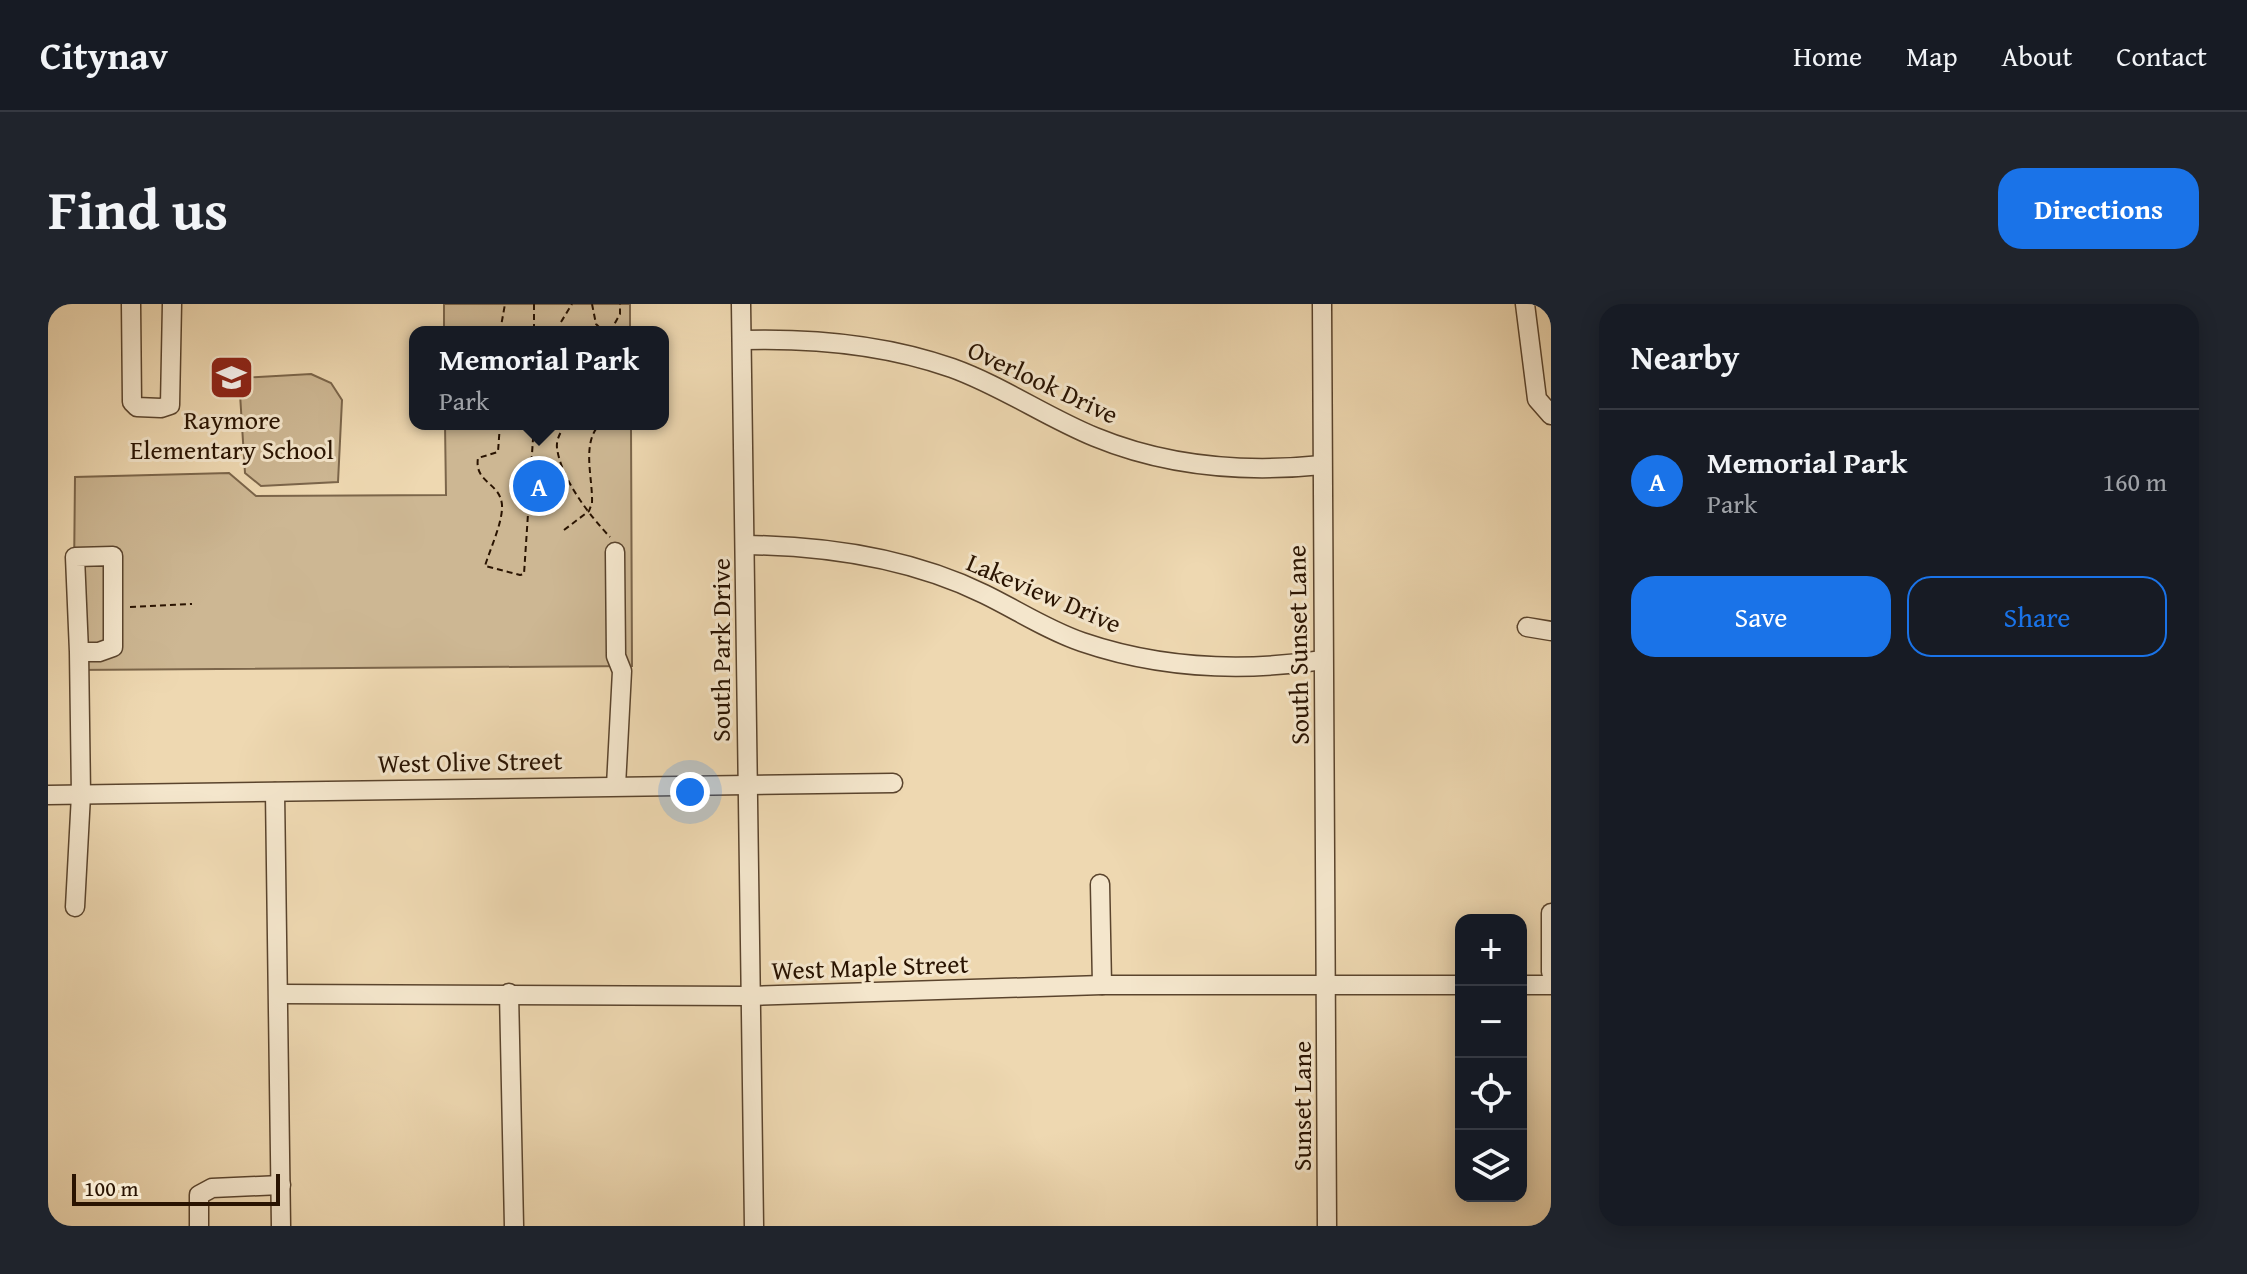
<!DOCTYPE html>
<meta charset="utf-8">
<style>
:root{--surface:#171b24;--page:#20242c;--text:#f1f3f6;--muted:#9ea1a6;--line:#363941;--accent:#1a73e8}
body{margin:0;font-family:"Gentium Book Plus",serif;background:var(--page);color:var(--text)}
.controls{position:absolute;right:24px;bottom:24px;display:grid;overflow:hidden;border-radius:16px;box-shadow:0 4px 20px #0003}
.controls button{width:72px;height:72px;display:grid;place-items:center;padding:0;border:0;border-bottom:2px solid var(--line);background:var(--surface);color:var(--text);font:40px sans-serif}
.scale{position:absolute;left:24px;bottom:20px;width:208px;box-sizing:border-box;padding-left:8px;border:4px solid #291301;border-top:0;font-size:22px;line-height:28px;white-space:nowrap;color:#291301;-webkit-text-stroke:6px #f4e6cc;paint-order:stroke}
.you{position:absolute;left:642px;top:488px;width:28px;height:28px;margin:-20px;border:6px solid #fff;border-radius:50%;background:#1a73e8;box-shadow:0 0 0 12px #1a73e833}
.badge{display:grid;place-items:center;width:52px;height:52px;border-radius:50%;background:var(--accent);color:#fff;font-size:26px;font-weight:700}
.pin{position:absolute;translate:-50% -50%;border:4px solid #fff;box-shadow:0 2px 8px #0006}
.popup{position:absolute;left:361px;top:22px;width:260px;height:104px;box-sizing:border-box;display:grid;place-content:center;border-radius:16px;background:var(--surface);filter:drop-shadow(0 2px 6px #0005);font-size:26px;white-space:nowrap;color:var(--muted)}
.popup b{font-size:30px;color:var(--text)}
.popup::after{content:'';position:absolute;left:50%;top:100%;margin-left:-16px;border:16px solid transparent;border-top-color:var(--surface)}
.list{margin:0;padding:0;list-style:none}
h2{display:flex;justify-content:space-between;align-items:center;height:104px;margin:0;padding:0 32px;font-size:34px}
h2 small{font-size:26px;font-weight:400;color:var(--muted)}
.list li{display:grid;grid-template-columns:52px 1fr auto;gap:24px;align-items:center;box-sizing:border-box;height:144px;padding:0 32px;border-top:2px solid var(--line)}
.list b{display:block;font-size:30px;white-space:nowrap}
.list p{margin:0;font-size:26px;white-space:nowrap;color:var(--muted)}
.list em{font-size:26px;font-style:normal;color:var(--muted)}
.actions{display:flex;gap:16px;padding:24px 32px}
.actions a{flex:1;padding:18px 0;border:2px solid var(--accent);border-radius:24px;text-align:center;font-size:28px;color:var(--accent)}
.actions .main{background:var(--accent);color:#fff}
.icon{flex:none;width:44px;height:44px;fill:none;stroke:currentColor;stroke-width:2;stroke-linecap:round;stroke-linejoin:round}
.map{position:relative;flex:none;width:1503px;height:922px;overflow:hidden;border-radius:24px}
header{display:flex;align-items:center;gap:48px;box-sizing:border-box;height:112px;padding:0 40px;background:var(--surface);border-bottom:2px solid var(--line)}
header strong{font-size:38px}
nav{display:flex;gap:44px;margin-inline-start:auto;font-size:28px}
.intro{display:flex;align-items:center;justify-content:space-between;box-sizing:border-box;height:192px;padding:0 48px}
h1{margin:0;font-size:56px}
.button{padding:20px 36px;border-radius:24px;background:var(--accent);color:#fff;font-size:28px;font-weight:700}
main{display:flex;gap:48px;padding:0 48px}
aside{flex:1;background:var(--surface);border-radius:24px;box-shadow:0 4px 20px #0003}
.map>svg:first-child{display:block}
.green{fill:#cdb793;stroke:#7b654a;stroke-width:2}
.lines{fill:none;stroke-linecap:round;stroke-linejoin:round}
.minor-casing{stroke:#5a442d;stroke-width:21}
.path{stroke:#291301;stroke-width:2;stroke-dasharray:6 4;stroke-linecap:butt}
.minor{stroke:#f4e6cc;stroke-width:18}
.labels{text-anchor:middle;stroke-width:6;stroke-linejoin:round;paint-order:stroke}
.street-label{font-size:26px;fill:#291301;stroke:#f4e6cc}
.poi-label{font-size:26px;fill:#291301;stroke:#f4e6cc}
</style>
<header>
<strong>Citynav</strong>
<nav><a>Home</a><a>Map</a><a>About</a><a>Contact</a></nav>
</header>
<div class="intro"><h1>Find us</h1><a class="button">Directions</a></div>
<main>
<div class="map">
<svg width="1503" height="922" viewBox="0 0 1503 922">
<rect width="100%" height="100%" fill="#eed8b1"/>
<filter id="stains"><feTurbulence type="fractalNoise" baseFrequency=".0025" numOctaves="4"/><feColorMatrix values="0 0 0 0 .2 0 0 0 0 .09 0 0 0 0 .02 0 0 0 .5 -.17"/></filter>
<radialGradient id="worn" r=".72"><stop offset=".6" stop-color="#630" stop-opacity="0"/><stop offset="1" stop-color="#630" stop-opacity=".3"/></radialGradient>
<g class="green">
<rect x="396" y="0" width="186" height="28"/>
<polygon points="263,70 283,79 294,96 290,178 213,182 197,169 191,74"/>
<polygon points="397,120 583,120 584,362 25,366 27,173 181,169 208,192 398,191"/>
</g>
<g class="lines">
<defs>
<g id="minor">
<polyline points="83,0 84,98 89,103 113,104 122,101 124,0"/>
<polyline points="693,0 706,922"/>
<polyline points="1274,0 1279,922"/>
<polyline points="1477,0 1489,95 1503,111"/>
<path d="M694,36C765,34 836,40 904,64C954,82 998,113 1047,133C1120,163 1196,169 1274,161"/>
<path d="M699,241C780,242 862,254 936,290C969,306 999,326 1034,338C1113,365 1194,368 1275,356"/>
<polyline points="567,248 568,352 574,367 568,482"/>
<polyline points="1479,323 1503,327"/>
<polyline points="227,488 233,922"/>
<polyline points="0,491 845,479"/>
<polyline points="1052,580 1054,681"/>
<polyline points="27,603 33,491 31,348 51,348 65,343 65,252 27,253 31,348"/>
<polyline points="1503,609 1503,668"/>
<polyline points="1473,681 1503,681"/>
<polyline points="461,689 466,922"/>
<polyline points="232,690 701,692 1054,681 1413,681"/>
<polyline points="151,922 151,891 164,884 233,881"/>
</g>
</defs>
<use href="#minor" class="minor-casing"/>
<g class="path">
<polyline points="486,0 486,28"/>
<polyline points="544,0 548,20 556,28"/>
<polyline points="452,28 457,0"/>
<polyline points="513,28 513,18 524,0"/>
<polyline points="562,28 572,10 572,0"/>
<path d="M452,120L450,148L430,154C426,179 452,178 454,201C455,218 442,245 437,262L472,271L476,270L486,120"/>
<path d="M517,120C513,128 508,135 509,144C513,175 542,212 562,233"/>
<path d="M516,226L541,207L544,199C545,174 533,139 552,120"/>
<polyline points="82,303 144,300"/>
</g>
<use href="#minor" class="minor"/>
</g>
<defs>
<symbol id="school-square" viewBox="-11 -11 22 22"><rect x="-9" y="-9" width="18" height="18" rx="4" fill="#8f2418" stroke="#f4e6cc"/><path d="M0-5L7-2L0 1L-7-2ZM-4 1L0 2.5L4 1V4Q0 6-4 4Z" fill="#fff"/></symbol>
</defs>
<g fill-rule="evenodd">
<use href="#school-square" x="158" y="48" width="51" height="51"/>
</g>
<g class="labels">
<g class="street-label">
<text transform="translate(995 78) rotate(25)" y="9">Overlook Drive</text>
<text transform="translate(996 289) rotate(23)" y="9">Lakeview Drive</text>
<text transform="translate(1250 341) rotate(-91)" y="9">South Sunset Lane</text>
<text transform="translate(673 346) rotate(-90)" y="9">South Park Drive</text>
<text transform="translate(422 458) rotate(-1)" y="9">West Olive Street</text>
<text transform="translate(822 663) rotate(-2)" y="9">West Maple Street</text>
<text transform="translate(1254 802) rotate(-90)" y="9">Sunset Lane</text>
</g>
<g class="poi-label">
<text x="184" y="125">Raymore<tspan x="184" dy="30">Elementary School</tspan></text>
</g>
</g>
<rect width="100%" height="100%" filter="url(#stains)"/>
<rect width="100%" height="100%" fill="url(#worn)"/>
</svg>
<div class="controls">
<button>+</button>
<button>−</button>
<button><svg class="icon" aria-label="locate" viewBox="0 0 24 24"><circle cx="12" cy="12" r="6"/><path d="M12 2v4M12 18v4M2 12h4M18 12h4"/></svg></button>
<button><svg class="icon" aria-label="layers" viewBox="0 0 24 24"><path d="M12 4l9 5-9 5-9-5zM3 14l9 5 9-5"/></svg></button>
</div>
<div class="scale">100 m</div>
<div class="you"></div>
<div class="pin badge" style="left:491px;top:182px">A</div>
<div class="popup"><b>Memorial Park</b>Park</div>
</div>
<aside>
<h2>Nearby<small></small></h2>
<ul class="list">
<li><span class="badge">A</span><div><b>Memorial Park</b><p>Park</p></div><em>160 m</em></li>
</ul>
<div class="actions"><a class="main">Save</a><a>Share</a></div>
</aside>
</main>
